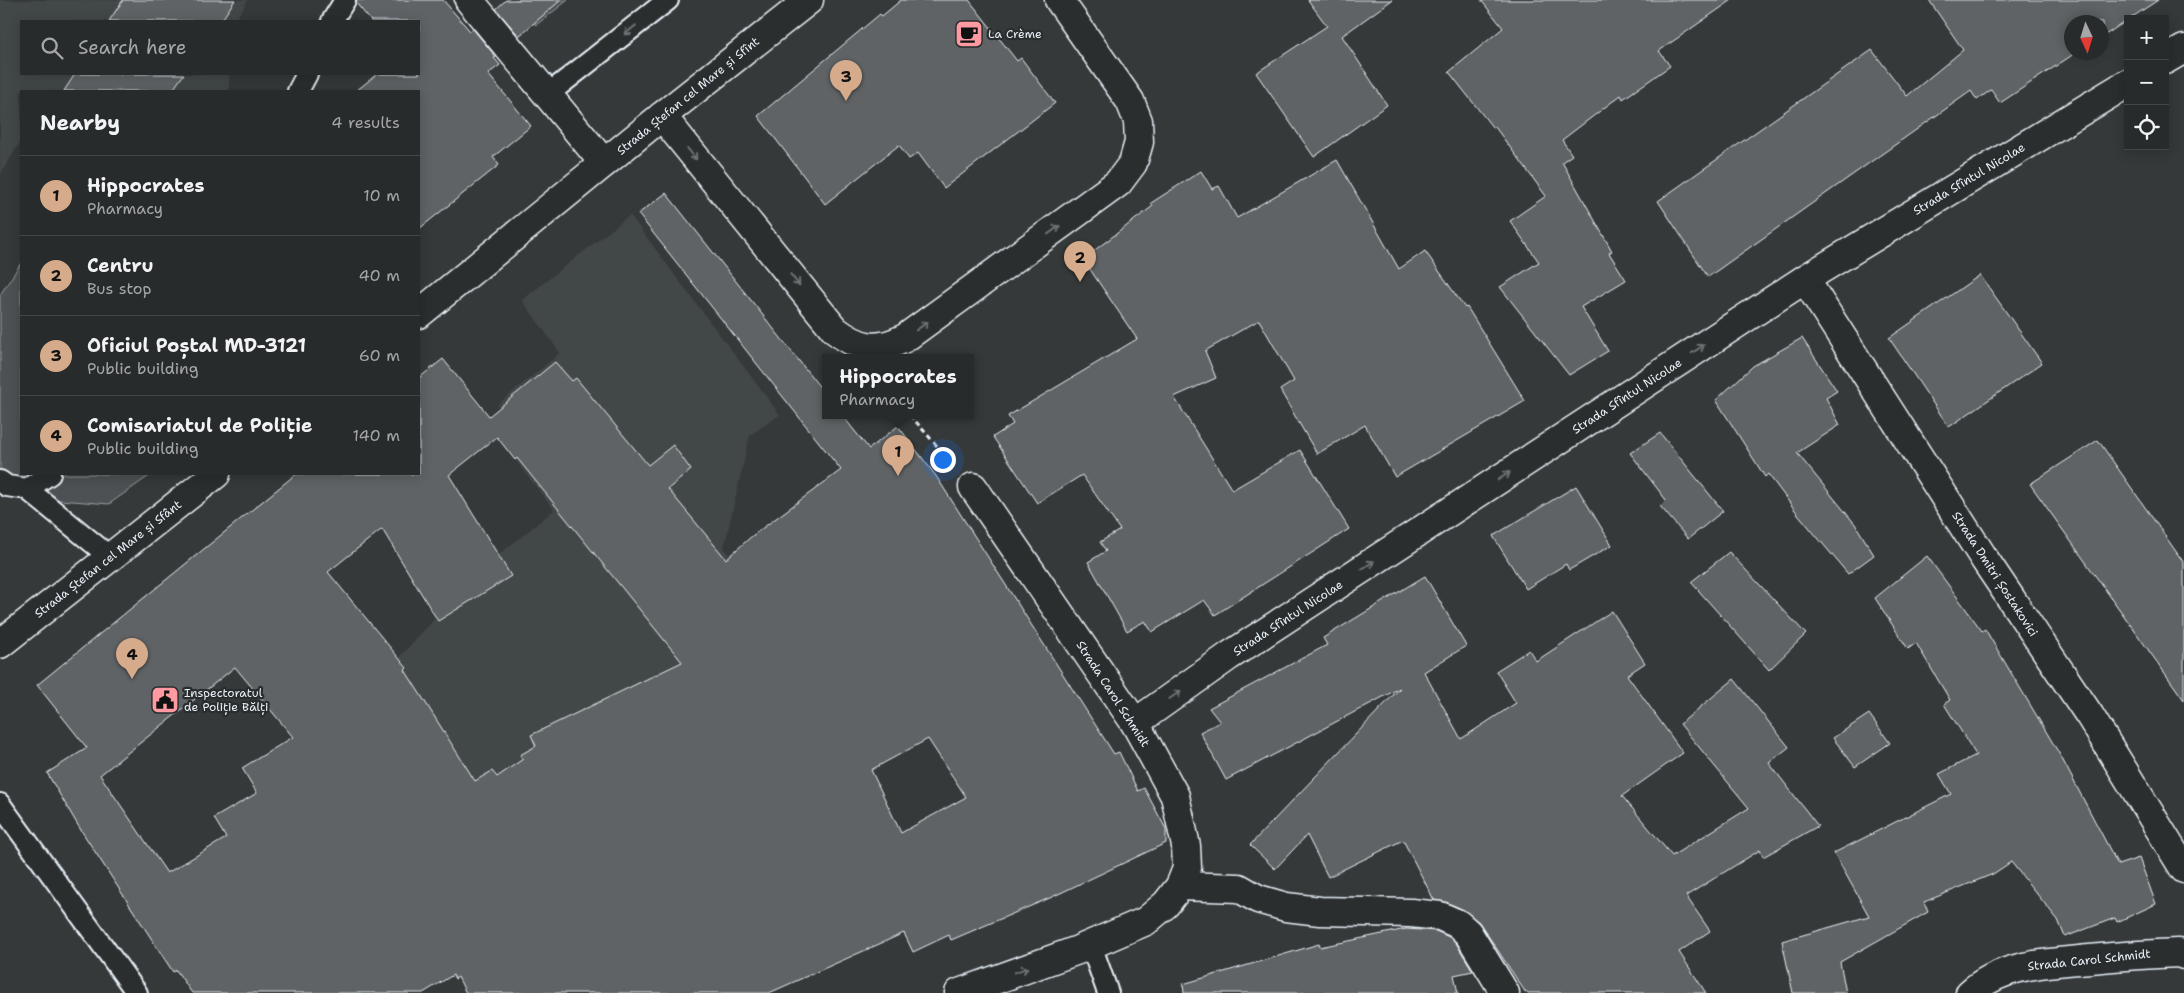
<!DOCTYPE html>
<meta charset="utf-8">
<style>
:root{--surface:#282b2c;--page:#343738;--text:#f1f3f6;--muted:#a5a7a9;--line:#444748;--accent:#d6ab8b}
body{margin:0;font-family:"Shantell Sans",sans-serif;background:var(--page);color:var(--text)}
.controls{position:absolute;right:15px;top:15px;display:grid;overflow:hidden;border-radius:0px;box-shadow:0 2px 12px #0003}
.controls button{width:45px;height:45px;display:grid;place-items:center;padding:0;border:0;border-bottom:1px solid var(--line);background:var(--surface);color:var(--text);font:25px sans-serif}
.compass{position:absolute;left:2064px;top:15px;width:45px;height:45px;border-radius:50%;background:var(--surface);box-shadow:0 2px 12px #0003;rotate:176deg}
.you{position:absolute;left:942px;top:459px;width:18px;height:18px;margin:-12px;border:4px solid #fff;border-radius:50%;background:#1a73e8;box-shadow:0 0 0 8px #1a73e833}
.badge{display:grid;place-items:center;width:32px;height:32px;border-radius:50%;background:var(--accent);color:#111;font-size:16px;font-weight:700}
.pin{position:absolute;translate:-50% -41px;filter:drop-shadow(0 1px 2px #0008)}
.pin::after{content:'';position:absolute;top:26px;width:18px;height:15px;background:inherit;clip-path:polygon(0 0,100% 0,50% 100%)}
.popup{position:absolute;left:822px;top:354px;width:152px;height:65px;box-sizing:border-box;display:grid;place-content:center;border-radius:0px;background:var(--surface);filter:drop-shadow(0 1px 4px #0005);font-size:16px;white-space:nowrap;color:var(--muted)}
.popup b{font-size:19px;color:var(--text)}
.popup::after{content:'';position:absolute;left:50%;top:100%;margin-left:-10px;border:10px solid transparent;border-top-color:var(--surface)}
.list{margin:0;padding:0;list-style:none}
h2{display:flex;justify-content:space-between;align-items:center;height:65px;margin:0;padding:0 20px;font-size:21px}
h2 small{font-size:16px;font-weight:400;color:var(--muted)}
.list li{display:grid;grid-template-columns:32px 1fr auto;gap:15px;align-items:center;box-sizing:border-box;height:80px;padding:0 20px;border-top:1px solid var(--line)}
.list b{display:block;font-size:19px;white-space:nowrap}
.list p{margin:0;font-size:16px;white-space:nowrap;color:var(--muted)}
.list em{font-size:16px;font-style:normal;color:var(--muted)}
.icon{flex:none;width:28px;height:28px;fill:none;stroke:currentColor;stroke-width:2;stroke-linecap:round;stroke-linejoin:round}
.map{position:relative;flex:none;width:2184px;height:993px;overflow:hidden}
.search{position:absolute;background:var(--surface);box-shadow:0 2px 12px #0003;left:20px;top:20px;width:400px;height:55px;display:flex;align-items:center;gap:12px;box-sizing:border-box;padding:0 18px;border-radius:0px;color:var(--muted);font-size:19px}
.panel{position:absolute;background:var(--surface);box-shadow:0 2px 12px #0003;left:20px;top:90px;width:400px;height:385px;border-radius:0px}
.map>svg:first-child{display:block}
.built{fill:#424647}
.green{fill:#4d5152;stroke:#9aa1a5}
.building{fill:#5f6365;stroke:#e8f1f8;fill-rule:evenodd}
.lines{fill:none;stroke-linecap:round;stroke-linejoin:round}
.lane-casing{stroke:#e8f1f8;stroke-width:24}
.street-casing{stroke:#e8f1f8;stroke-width:31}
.primary-casing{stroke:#e8f1f8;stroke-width:31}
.path{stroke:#e8f1f8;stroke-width:3;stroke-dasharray:5 4;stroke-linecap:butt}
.lane{stroke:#2a2d2e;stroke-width:20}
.street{stroke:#2a2d2e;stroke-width:28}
.primary{stroke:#2a2d2e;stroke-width:28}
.oneway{stroke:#6c7275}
.labels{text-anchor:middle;stroke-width:4.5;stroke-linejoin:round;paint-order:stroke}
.poi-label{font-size:12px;fill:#e8f1f8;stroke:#2a2d2e;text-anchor:start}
.street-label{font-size:12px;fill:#e8f1f8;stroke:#2a2d2e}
</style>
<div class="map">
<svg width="2184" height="993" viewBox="0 0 2184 993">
<rect width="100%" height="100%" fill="#35393a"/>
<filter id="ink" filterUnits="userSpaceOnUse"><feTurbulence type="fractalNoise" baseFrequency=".02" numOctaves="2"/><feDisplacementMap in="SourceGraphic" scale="10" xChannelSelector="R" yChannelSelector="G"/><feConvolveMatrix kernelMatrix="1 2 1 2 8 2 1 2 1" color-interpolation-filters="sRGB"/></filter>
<g filter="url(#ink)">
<g class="built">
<polygon points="0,0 248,0 235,21 21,21 21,74 229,74 229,91 21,91 21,141 0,175"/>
<polygon points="630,215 780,415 750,435 724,548 757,592 759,615 445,844 344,717 440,613 497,556 554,510 499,439 498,404 560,353 522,300"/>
</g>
<g class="green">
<polygon points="514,0 568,0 536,25"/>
<polygon points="21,263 21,474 152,474 109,504 0,495 0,295"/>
</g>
<g class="building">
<polygon points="123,0 235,0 221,21 109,21"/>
<polygon points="357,0 443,0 470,31 473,29 496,57 494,58 500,65 488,74 531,126 493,157 499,165 419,229 419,91 356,91 377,74 419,74 419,21 371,21 356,3"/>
<polygon points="506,0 561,0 519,36 496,9"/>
<polygon points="901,0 969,0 1017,61 1021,58 1055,103 944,188 918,153 909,159 899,145 825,204 758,116 880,14 882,16"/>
<polygon points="1308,0 1392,0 1342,36 1387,105 1314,157 1256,73 1327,26"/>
<polygon points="1481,0 1732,0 1659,51 1670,66 1623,99 1621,95 1562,140 1572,155 1562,162 1612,251 1609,253 1626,280 1581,307 1608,351 1569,375 1500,287 1539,262 1510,221 1546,196 1495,127 1493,128 1449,72 1503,28"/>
<polygon points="1929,0 2158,0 2102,37 2102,22 2072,22 2072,52 2077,52 2000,103 1991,90 1977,100 1971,91 1708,277 1658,201 1872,50 1907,96 1963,50"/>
<polygon points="75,74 184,74 172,91 64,91"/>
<polygon points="1337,160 1399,269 1425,251 1465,308 1467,307 1525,401 1395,477 1365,425 1317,454 1280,390 1294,381 1259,320 1205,351 1216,378 1174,397 1232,490 1300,450 1349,529 1215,615 1204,600 1152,632 1145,621 1127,631 1088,562 1106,551 1100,542 1120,530 1082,475 1037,503 993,437 1013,424 1008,416 1137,339 1083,259 1153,206 1151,203 1201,171 1212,189 1219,186 1237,218"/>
<path d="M666,193L826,395V415H842L869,449L898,426L936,476L1114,754L1119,752L1138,791L1144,788L1166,829V843L1052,897L951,940L949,935L913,952L904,933L769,993H466L458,977L455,979L453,975L423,993H192L176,970L173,972L79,827L47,773L87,748L37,685L296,474H419V378L443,359L489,416L555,362L572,381L576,378L648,465L673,445L691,470L668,489L726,559L752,536L841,470L638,214ZM497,437L515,460L517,458L682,662L531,735L536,746L520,755L523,759L497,777L492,771L475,781L405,670L407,668L328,572L382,529L438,621L511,576L449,475ZM235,667L293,737L242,768L257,793L214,818L226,838L167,873L100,775ZM928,739L966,797L901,833L871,770Z"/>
<polygon points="1980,275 2042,363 1949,427 1889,338"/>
<polygon points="1802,338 1837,391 1826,398 1840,425 1797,453 1855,524 1874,555 1848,574 1798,514 1768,474 1765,477 1716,400 1753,366"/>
<polygon points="1660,433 1723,511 1688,539 1660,506 1666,500 1630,453"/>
<polygon points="2098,440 2184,563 2184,700 2030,484"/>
<polygon points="1576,486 1612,545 1569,570 1566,564 1526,589 1493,536"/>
<polygon points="1729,552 1806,634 1769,670 1691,582"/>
<polygon points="1927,556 1982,631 1985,629 2060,755 2118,865 2139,858 2156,904 2117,922 2115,918 2065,937 2058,920 2011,862 1993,874 1924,902 1928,912 1840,962 1846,993 1793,993 1782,941 1869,916 1834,853 1951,794 1939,774 1976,755 1944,704 1950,700 1916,643 1908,649 1875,598"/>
<polygon points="1425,576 1466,646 1424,672 1461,739 1516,703 1496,671 1529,650 1536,661 1612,611 1645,663 1627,675 1683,753 1622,796 1672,856 1749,808 1680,724 1734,679 1789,747 1769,763 1818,826 1763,857 1760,850 1686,896 1710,931 1679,952 1706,993 1526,993 1479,922 1464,910 1446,902 1434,900 1403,840 1328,877 1307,835 1275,869 1250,845 1400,688 1226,780 1200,732 1220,722 1209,708 1327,645 1323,638"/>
<polygon points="1869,714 1890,743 1855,767 1833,738"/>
<polygon points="1406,929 1436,931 1449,937 1456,943 1473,971 1454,975 1458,993 1184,993 1183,984 1265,960 1319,944 1320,947"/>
</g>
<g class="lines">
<defs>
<g id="lane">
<polyline points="332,21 345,0"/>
<polyline points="298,91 307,74"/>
<polyline points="547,95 668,0"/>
<polyline points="0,481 7,486 27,489 50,474"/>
<polyline points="27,489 110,557"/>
<polyline points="0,804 137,993"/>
<polyline points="1091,945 1108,993"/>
</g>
<g id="street">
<polyline points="469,0 604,163"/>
<polyline points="2165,60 2184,49"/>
<path d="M662,116L835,330C860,349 877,352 905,338L1118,183L1133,163L1139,142L1138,121L1130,101L1059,0"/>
<polyline points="1805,279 1985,560 2090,716 2184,869"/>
<polyline points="1135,723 1229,656 1805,279 2128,83"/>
<polyline points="1180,886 1239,888 1258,899 1286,907 1320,911 1411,913 1440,916 1458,924 1468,933 1505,993"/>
<polyline points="959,993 1078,950 1146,921 1166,904 1180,886 1187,868 1186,846 1175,796 1135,723 973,487"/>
<path d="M1970,993C2003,963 2049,963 2090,959C2120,956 2149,954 2179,953L2184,955"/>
</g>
<g id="primary">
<polyline points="419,314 662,116 809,0"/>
<polyline points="0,644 216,474"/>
</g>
</defs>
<use href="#lane" class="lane-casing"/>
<use href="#street" class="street-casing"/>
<use href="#primary" class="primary-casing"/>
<polyline class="path" points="910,415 951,462"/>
<use href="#lane" class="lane"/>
<use href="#street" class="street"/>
<use href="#primary" class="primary"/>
</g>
<defs><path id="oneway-shaft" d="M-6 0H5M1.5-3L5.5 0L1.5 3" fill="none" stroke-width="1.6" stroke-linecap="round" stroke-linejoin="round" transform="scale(1.25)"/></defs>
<g class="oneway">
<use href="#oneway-shaft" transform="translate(630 30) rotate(142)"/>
<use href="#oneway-shaft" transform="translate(692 154) rotate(51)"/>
<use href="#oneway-shaft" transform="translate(1054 230) rotate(-36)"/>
<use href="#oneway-shaft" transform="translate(795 280) rotate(51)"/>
<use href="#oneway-shaft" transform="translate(922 326) rotate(-36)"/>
<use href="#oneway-shaft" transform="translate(1698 349) rotate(-33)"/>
<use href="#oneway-shaft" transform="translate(1504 476) rotate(-33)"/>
<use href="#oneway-shaft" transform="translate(1368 565) rotate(-33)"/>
<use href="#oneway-shaft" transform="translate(1175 695) rotate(-35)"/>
<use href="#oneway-shaft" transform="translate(1021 970) rotate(-20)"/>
</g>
</g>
<defs>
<symbol id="cafe-square" viewBox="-11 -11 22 22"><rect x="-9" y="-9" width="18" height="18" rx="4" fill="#ff9aa2" stroke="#2a2d2e"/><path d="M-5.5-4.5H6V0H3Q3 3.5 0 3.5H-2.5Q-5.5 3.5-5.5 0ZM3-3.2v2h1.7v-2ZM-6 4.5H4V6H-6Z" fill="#111"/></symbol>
<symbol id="civic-square" viewBox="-11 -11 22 22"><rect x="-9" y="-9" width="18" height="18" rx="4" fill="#ff9aa2" stroke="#2a2d2e"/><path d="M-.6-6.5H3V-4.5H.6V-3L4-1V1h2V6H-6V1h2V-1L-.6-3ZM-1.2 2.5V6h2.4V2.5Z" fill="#111"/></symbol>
</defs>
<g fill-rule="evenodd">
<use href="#cafe-square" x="953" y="18" width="32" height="32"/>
<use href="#civic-square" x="149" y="684" width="32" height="32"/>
</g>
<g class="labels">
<g class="poi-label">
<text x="988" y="38">La Crème</text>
<text x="184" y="697">Inspectoratul<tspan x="184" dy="14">de Poliție Bălți</tspan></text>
</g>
<g class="street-label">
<text transform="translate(688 96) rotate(-39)" y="4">Strada Ștefan cel Mare și Sfînt</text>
<text transform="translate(1969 179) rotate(-31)" y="4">Strada Sfîntul Nicolae</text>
<text transform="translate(1627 396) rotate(-33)" y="4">Strada Sfîntul Nicolae</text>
<text transform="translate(108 559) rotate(-38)" y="4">Strada Ștefan cel Mare și Sfânt</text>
<text transform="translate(1995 574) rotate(57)" y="4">Strada Dmitri Șostakovici</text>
<text transform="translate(1288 618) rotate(-33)" y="4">Strada Sfîntul Nicolae</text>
<text transform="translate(1113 694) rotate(57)" y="4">Strada Carol Schmidt</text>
<text transform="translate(2089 960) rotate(-6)" y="4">Strada Carol Schmidt</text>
</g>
</g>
</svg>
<div class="controls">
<button>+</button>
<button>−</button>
<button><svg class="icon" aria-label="locate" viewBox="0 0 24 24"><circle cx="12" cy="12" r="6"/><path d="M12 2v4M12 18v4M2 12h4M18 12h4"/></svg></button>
</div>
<svg class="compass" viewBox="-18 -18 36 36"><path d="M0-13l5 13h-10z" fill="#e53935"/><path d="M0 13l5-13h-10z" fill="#a5a7a9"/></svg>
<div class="you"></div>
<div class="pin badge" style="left:898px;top:476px">1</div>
<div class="popup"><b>Hippocrates</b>Pharmacy</div>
<div class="pin badge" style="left:1080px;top:282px">2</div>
<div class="pin badge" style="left:846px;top:101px">3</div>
<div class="pin badge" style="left:132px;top:679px">4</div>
<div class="search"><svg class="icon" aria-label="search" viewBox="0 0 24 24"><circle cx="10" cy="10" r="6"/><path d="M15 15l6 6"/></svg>Search here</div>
<section class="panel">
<h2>Nearby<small>4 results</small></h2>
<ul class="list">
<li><span class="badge">1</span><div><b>Hippocrates</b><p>Pharmacy</p></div><em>10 m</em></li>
<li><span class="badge">2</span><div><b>Centru</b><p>Bus stop</p></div><em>40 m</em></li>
<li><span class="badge">3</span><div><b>Oficiul Poștal MD-3121</b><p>Public building</p></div><em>60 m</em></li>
<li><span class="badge">4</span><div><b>Comisariatul de Poliție</b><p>Public building</p></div><em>140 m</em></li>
</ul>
</section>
</div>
